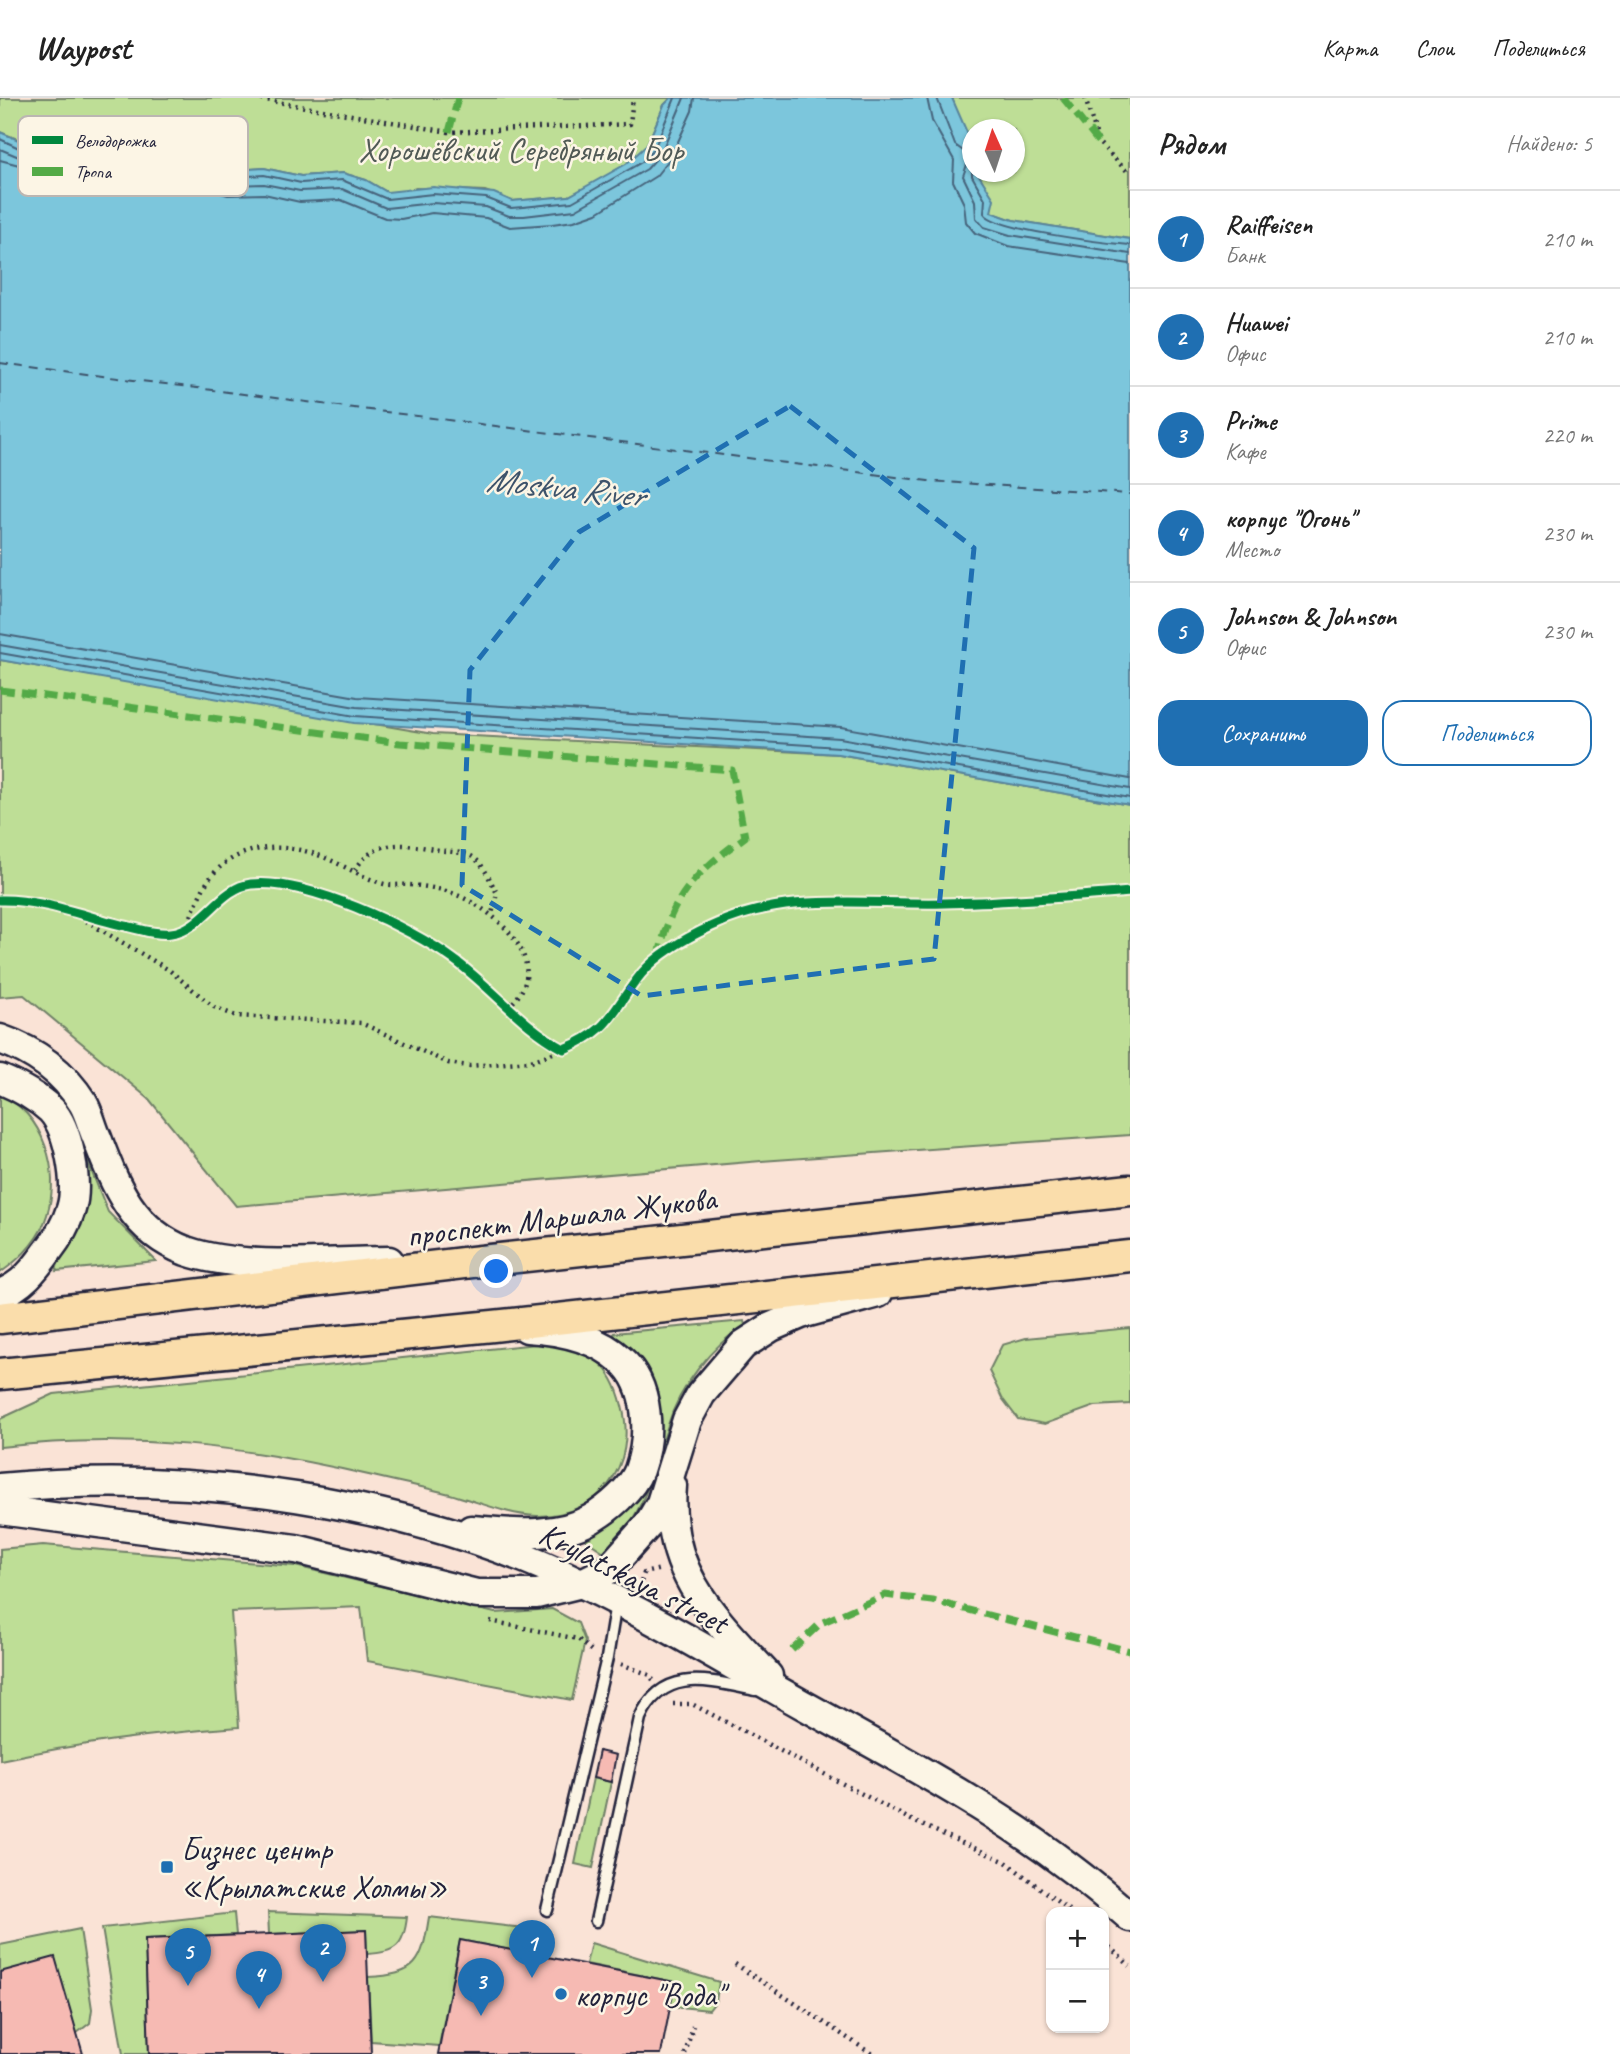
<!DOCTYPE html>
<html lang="ru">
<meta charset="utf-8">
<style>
:root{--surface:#fff;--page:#f6f6f6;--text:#222;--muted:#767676;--line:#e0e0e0;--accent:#1f6fb2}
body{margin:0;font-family:Caveat,sans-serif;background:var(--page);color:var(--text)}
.controls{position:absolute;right:21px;bottom:21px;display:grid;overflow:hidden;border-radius:14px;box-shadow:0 2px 5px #0004}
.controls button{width:63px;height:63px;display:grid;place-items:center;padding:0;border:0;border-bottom:2px solid var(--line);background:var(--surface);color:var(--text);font:35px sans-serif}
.compass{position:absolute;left:962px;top:21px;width:63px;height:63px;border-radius:50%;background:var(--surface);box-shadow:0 2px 5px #0004;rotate:357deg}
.you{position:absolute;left:497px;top:1174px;width:24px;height:24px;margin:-18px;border:5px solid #fff;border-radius:50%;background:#1a73e8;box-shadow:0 0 0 10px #1a73e833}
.badge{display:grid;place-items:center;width:46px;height:46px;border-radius:50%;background:var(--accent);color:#fff;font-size:23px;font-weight:700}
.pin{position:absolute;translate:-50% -58px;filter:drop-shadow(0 2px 4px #0008)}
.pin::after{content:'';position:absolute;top:37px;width:24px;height:21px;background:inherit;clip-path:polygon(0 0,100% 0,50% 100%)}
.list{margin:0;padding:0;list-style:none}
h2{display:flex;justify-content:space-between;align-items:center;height:91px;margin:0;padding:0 28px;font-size:30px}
h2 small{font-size:23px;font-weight:400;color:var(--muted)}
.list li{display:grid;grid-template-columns:46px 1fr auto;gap:21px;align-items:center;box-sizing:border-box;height:98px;padding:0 28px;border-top:2px solid var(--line)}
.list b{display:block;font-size:26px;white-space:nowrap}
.list p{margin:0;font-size:23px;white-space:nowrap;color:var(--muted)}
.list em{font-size:23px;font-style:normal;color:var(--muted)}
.actions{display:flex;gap:14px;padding:21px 28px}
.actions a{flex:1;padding:16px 0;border:2px solid var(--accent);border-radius:21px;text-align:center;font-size:24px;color:var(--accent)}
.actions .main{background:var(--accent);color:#fff}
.map{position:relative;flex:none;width:1130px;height:1956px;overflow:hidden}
header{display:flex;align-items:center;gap:42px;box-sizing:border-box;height:98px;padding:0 35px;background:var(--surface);border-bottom:2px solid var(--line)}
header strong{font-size:33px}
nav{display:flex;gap:38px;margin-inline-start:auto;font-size:24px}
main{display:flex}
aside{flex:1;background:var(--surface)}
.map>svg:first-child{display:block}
.green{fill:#bede96;stroke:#708068;stroke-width:2}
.water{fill:#7cc6dc;stroke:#58849c;stroke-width:2}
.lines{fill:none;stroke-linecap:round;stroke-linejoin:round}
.shore{stroke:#46647b;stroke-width:2}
.ferry{stroke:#3d536b;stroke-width:2;stroke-dasharray:9 7;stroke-linecap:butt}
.building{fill:#f6bab3;stroke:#22223b;stroke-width:2}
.service-casing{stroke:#22223b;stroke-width:15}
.secondary-casing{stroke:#22223b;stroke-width:33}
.primary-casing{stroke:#22223b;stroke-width:35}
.path{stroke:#22223b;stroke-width:4.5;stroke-dasharray:2 5;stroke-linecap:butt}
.service{stroke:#fcf5e5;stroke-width:10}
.secondary{stroke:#fcf5e5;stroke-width:28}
.primary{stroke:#faddab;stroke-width:30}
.quiet{stroke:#53aa46;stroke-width:7;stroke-dasharray:14 7;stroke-linecap:butt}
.cycleway-casing{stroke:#fcf5e5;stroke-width:13}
.cycleway{stroke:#00873e;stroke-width:9}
.marked{fill:none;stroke:#1f6fb2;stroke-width:5;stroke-dasharray:14 9;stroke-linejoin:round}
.poi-dot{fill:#1f6fb2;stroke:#fcf5e5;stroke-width:2.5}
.labels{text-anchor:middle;stroke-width:5;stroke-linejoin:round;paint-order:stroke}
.park-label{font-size:33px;fill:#515a56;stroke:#fcf5e5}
.street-label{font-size:33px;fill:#22223b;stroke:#fcf5e5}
.poi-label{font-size:33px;fill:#22223b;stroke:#fcf5e5;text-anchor:start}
.water-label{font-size:35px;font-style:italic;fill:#3d536b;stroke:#fcf5e5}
.key{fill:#fcf5e5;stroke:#bbb6b2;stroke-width:2}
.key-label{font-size:19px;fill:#22223b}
</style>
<header>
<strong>Waypost</strong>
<nav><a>Карта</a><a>Слои</a><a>Поделиться</a></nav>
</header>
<main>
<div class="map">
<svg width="1130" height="1956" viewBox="0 0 1130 1956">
<rect width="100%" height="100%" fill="#fae3d6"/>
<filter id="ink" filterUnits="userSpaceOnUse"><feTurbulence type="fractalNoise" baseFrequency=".0143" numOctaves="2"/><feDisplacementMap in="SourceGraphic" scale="14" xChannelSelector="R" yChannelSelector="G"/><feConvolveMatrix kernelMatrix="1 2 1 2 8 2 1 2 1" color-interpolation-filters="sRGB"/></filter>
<g filter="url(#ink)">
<g class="green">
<path d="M0,0H671L664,7L647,47L638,59L586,90L569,98L548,100L512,103L485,93L416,90L400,95L387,94L366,82L343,75L301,78L264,70L235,72L218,68L197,49C168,51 139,55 111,57C75,60 32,48 0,34Z"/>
<polygon points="952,0 1130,0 1130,141 1013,122 990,114 986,90 977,74 1014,74 1014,32 972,32 972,54"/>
<polygon points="0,562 433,636 838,656 1130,707 1130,1037 761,1063 236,1108 149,1001 24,897 0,899"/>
<path d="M0,996C44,1017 61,1072 47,1117C40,1141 20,1161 0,1175Z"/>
<polygon points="85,1057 108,1114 156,1163 56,1173"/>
<path d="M744,1223L745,1227C712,1247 679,1290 668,1327C653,1373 644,1422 604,1454L583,1440C620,1421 633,1409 650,1370L614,1235Z"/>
<polygon points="1130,1230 1130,1306 1095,1308 1045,1326 1018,1321 1002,1300 989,1273 1002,1247 1026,1240"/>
<path d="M547,1245C564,1250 583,1252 597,1263C611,1274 618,1291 622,1308C638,1367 600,1419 537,1418C508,1417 479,1404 450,1396C425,1389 398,1384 373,1378C245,1348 131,1334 0,1349V1321L54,1296Z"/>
<path d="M43,1447L295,1468L495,1515L552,1511L578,1525L585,1543L572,1602L367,1563L361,1509L231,1514L239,1629C158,1635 80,1645 0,1662V1451Z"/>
<polygon points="593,1680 611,1684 593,1770 575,1766"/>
<path d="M268,1814L407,1819C404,1847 396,1855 367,1856L366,1832L269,1836Z"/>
<polygon points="234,1815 236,1837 145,1841 149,1956 123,1956 102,1830"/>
<path d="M429,1819L549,1833L546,1859L460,1842L439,1948L371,1943L368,1879C417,1877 422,1865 429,1819Z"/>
<polygon points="80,1831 92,1911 90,1925 77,1935 0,1874 0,1847"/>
<polygon points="591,1845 719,1884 716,1903 709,1912 670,1908 675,1884 586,1866"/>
</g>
<polygon class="water" points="671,0 952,0 969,39 972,74 977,74 994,101 991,114 1013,122 1130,141 1130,707 838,656 354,625 0,562 0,34 23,44 109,58 164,43 182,44 197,49 218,68 235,72 264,70 301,78 343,75 366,82 387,94 433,89 494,95 512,103 569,98 626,66 647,47 664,7"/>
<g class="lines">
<g class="shore">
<polyline points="927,0 932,23 954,62 953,83 964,106 966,124 975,135 1008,148 1130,166"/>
<polyline points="937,0 955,47 970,58 963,78 975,103 976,120 984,129 1010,137 1130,156"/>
<polyline points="0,41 21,51 108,65 165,50 181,51 193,55 215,74 233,79 264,77 301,85 342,82 387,101 433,96 486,100 511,110 523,109 572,104 642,64 654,51 675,0"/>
<polyline points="0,51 19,59 67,69 108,74 166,59 179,60 189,63 211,81 232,87 264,86 300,93 342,91 386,110 433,105 486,109 509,118 524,118 575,112 647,71 661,55 684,0"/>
<polyline points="0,62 65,79 107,84 135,80 167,70 177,70 206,91 228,97 264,96 300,104 341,102 385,120 401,121 432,115 486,120 510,129 552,126 574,123 597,115 656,78 671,59 692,13 694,0"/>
<path d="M972,71V78L985,101L984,115C993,132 1106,145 1130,147"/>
<polyline points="0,536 357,599 841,629 1130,681"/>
<polyline points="0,547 356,609 840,640 1130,691"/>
<polyline points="0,555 355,618 839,649 1130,700"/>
</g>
<polyline class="ferry" points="0,265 928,383 1130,396"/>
</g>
<g class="building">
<polygon points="599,1653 616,1657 611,1684 593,1680"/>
<polygon points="366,1832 371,1956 149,1956 145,1841"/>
<polygon points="460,1842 675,1884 661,1956 438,1956"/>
<polygon points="55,1859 83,1956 0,1956 0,1874"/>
</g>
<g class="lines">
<defs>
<g id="service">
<polyline points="547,1812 607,1560 616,1505"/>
<path d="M596,1823L640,1620C663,1568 710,1583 755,1592"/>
</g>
<g id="secondary">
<path d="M0,941C35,953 63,973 83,1005C89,1015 92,1029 97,1040C115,1088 133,1133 186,1153C243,1173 328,1163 389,1163"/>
<path d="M0,981C19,989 36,998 51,1012C69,1031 79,1086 71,1111C66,1127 58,1140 48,1153C35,1171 22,1188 0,1196"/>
<path d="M672,1388C665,1475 713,1519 768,1578"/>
<path d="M0,1390C190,1371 411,1402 583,1486C660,1523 733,1568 807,1609C924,1674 1029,1729 1130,1819"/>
<polyline points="0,1412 296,1451 477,1496 537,1496 582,1485 608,1472 648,1427 661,1405 687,1322 701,1296 743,1247 771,1229 801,1216 878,1195"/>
<path d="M471,1432C509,1435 556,1441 591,1421C608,1411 632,1391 639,1372C651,1338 650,1287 621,1262C596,1239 560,1232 527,1230"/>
</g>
<g id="primary">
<polyline points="0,1220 472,1164 1130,1092"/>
<polyline points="0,1276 493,1228 1130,1158"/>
</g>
</defs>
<use href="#service" class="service-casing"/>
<use href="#secondary" class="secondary-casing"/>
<use href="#primary" class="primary-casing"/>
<g class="path">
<polyline points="254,0 449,34 630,26 633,0"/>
<polyline points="1085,0 1099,45 1130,76"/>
<path d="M355,772C376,739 405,746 439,752C448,754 463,754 471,758C484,765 490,783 497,795L492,816"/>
<polyline points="74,816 169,872 214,909 236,918 361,925 448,965 469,968 531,963 564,951"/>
<path d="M186,831C194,812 201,789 215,774C240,747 282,745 315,756C339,764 360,779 384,786C392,788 401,786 410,787C424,788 444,791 457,797C498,814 557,867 508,909"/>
<polyline points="639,1490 644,1475 661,1471"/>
<polyline points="490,1523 578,1541 593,1554"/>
<polyline points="621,1566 650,1577 653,1582"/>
<polyline points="673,1606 692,1606 915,1724 1006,1764 1071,1814"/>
<polyline points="1104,1844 1130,1868"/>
<polyline points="735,1866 872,1956"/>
<polyline points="685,1956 693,1928"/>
</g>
<use href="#service" class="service"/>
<use href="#secondary" class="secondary"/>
<use href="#primary" class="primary"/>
<g class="quiet">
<polyline points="1063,0 1099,45"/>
<polyline points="449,34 458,0"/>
<path d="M0,592L400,645L732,672L745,739C697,773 669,800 659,859"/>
<polyline points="792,1552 821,1525 885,1497 933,1503 1130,1553"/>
</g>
<defs>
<path id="cycleway" d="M0,802C43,801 88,820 130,829C143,832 158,837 171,835C204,831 219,790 251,786C305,780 410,829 453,861C492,889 521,928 564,951C613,931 611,913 642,875C660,854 688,839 712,828C785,793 865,807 944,805C1006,804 1068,799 1130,794"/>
</defs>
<use href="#cycleway" class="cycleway-casing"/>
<use href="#cycleway" class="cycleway"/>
</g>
</g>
<path class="marked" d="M790,308L974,450L934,861L642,898L462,787L470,572L579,434Z"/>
<g class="poi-dot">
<rect x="160" y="1762" width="14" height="14" rx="3.5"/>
<circle cx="561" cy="1896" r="7"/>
</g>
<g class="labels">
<g class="park-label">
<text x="521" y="63">Хорошёвский Серебряный Бор</text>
</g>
<g class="street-label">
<text transform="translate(561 1118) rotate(-7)" y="12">проспект Маршала Жукова</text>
<text transform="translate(634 1479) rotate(27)" y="12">Krylatskaya street</text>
</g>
<g class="poi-label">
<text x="181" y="1762">Бизнес центр<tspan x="181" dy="38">«Крылатские Холмы»</tspan></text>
<text x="575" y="1908">корпус "Вода"</text>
</g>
<g class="water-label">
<text transform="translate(565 389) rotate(6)" y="12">Moskva River</text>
</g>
</g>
<rect x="18" y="18" width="230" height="80" rx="10" class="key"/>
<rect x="32" y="38" width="31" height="8" fill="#00873e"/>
<rect x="32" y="69" width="31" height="9" fill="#53aa46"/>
<g class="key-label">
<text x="75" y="49">Велодорожка</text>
<text x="75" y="80">Тропа</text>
</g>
</svg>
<div class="controls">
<button>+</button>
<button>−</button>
</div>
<svg class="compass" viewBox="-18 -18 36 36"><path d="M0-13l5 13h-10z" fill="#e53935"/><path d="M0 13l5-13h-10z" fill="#767676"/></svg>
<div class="you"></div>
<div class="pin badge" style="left:532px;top:1880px">1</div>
<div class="pin badge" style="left:323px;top:1884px">2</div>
<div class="pin badge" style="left:481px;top:1918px">3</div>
<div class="pin badge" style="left:259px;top:1911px">4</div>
<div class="pin badge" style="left:188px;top:1888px">5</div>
</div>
<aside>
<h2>Рядом<small>Найдено: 5</small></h2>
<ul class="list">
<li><span class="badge">1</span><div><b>Raiffeisen</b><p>Банк</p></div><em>210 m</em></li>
<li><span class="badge">2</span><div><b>Huawei</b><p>Офис</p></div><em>210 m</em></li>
<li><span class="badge">3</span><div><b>Prime</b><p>Кафе</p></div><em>220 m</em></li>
<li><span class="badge">4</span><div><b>корпус &quot;Огонь&quot;</b><p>Место</p></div><em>230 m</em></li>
<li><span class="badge">5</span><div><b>Johnson &amp; Johnson</b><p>Офис</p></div><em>230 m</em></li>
</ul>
<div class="actions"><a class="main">Сохранить</a><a>Поделиться</a></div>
</aside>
</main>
